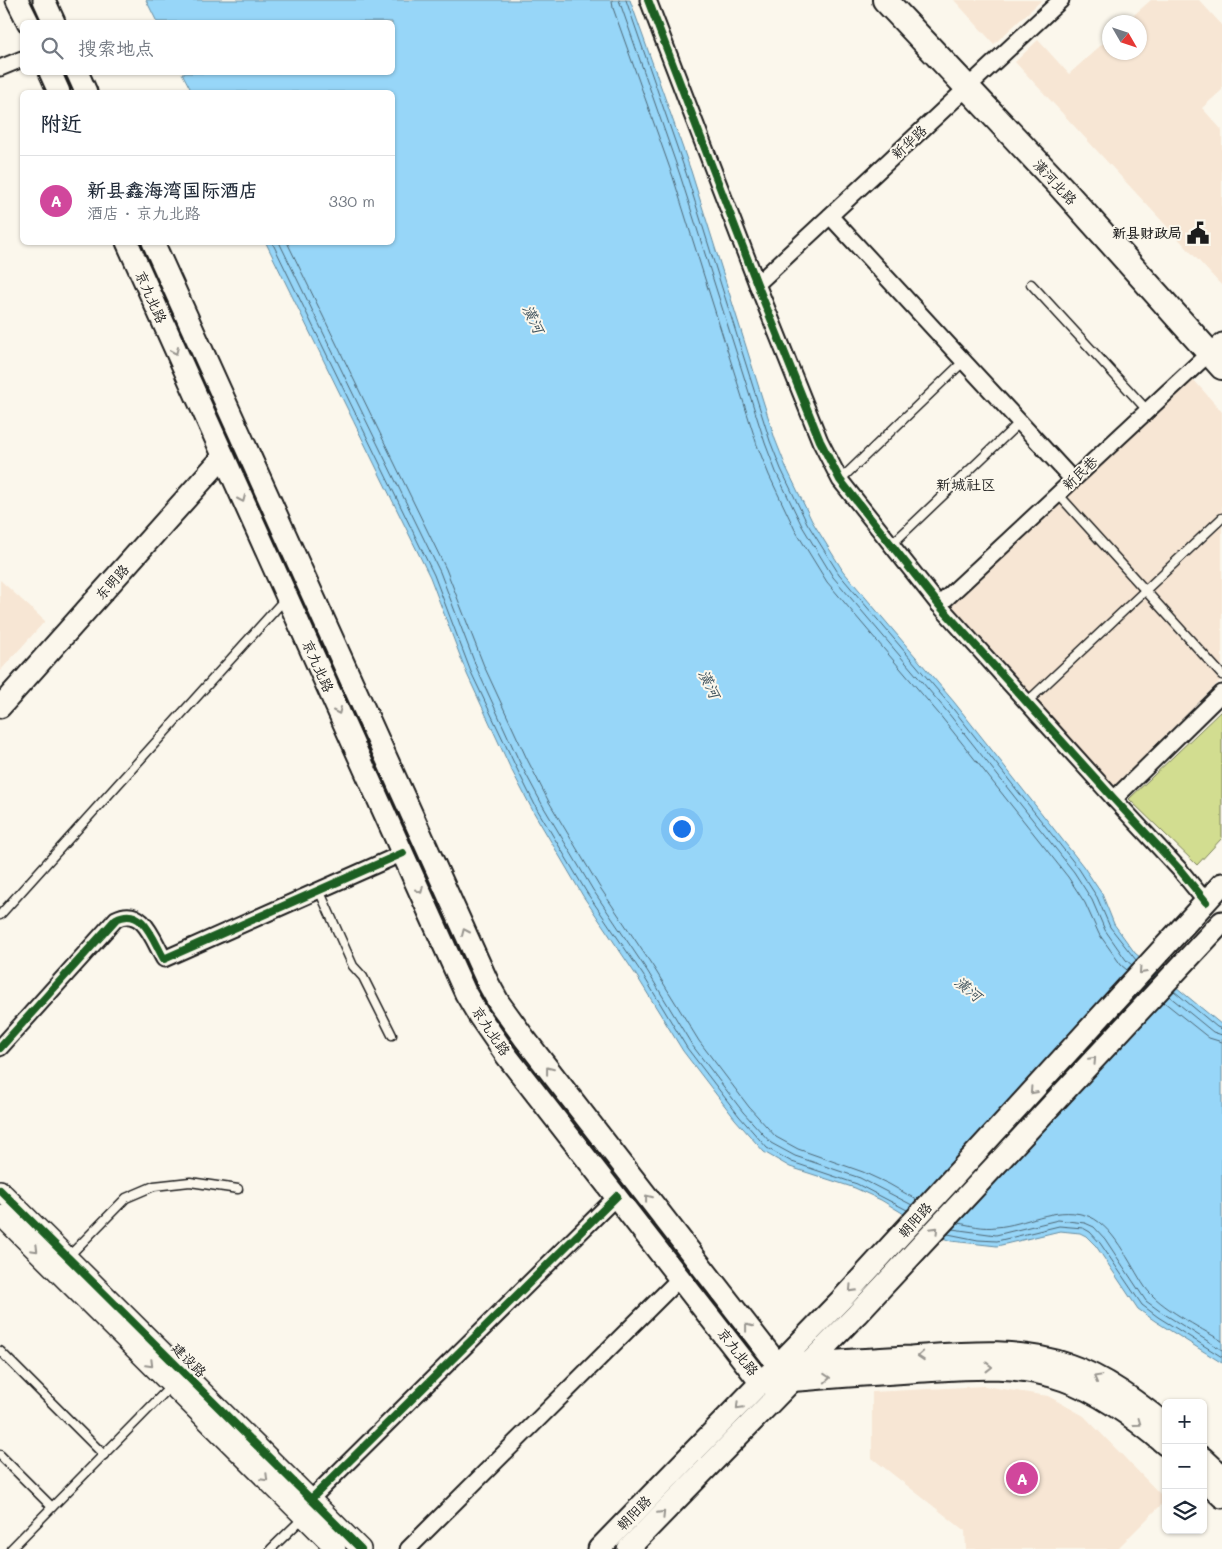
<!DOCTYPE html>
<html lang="zh">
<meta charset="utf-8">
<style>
:root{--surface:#fff;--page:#f2f2f3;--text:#1f2937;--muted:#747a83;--line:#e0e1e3;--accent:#0b8043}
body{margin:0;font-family:Mali,"LXGW WenKai TC",sans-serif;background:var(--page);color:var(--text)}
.controls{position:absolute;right:15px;bottom:15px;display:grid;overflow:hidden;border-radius:8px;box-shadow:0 1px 4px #0004}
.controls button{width:45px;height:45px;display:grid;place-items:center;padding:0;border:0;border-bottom:1px solid var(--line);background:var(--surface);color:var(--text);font:25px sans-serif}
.compass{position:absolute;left:1102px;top:15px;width:45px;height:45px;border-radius:50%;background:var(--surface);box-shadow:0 1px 4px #0004;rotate:129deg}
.you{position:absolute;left:681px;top:828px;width:18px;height:18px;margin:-12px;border:4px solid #fff;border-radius:50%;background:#1a73e8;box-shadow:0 0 0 8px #1a73e833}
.badge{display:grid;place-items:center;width:32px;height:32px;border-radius:50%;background:var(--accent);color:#fff;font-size:16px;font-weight:700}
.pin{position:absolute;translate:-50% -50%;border:2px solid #fff;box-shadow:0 1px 5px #0006}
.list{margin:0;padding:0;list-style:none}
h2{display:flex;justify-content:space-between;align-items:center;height:65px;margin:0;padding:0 20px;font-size:21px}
h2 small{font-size:16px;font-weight:400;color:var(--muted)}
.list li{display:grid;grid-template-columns:32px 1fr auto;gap:15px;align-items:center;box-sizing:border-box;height:90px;padding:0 20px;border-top:1px solid var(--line)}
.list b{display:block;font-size:19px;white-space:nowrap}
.list p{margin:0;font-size:16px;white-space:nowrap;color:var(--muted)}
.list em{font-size:16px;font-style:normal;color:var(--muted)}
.icon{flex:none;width:28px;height:28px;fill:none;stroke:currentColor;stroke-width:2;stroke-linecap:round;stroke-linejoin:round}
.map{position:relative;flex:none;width:1222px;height:1549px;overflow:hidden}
.search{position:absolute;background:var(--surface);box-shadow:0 1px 4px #0004;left:20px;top:20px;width:375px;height:55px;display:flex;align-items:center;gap:12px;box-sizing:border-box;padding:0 18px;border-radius:8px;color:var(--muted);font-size:19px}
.panel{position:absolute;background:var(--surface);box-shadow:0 1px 4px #0004;left:20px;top:90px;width:375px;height:155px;border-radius:8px}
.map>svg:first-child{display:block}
.built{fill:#f7e6d4}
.green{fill:#d2dd90;stroke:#777c56}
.water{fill:#97d6f8;stroke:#668ca0}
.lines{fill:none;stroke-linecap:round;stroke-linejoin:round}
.shore{stroke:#4d6674;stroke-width:1}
.service-casing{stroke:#1c1c1c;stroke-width:11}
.minor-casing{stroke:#1c1c1c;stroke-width:19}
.tertiary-casing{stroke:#1c1c1c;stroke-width:22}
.secondary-casing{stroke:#1c1c1c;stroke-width:25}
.primary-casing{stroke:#1c1c1c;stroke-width:28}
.service{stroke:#fbf7ec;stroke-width:8}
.minor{stroke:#fbf7ec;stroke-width:15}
.tertiary{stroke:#fbf7ec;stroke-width:19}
.secondary{stroke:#fbf7ec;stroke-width:21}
.primary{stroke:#fbf7ec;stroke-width:24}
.cycleway-casing{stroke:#fbf7ec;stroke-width:11}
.cycleway{stroke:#1b5e20;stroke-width:8}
.oneway{stroke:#97948e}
.labels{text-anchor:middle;stroke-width:4;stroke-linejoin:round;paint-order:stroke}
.street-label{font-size:14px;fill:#1c1c1c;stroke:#fbf7ec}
.poi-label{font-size:14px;font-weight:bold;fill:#1c1c1c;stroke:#fbf7ec;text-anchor:end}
.water-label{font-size:15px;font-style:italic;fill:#41545e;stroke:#fbf7ec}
.neighbourhood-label{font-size:15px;fill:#1c1c1c;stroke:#fbf7ec}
</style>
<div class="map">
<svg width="1222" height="1549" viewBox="0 0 1222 1549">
<rect width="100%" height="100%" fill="#fbf7ec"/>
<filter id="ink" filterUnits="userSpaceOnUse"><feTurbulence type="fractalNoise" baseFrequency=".02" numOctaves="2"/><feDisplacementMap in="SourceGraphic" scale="10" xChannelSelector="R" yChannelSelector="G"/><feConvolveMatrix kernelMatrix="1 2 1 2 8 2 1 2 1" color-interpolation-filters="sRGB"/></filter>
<g filter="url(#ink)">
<g class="built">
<polygon points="954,0 1042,0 994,44"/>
<polygon points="1151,0 1199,0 1222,25 1222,90 1202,108 1222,130 1222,286 1015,62 1038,40 1069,74 1109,38 1110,52 1140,52 1140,22 1126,22"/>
<polygon points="1193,379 1222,412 1222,679 1114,786 945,604"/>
<polygon points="0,580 45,621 0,671"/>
<polygon points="984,1386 1048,1396 1084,1416 1166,1500 1117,1549 966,1549 965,1531 872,1458 872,1392"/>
</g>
<polygon class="green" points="1222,710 1222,838 1197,865 1129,799"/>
<polygon class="water" points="146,0 630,0 691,171 775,439 786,467 812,521 843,571 954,702 1083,866 1102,894 1114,924 1135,953 1222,1025 1222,1363 1155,1321 1138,1309 1096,1246 1086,1236 1080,1233 1060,1231 997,1246 951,1241 932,1234 904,1214 881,1200 855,1188 790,1167 764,1152 735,1119 683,1051 638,978 583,896 533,811 510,767 467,674 430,577 266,243 392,242 392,92 192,92 182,73 392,72 392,22 157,22"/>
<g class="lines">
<g class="shore">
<polyline points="612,0 613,8 673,177 757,445 769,475 795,530 827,582 939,714 1068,877 1085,903 1099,934 1121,965 1127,970"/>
<polyline points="619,0 680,175 765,443 776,472 802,526 833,577 945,709 1074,872 1092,900 1105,930 1126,960 1132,965"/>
<polyline points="626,0 686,173 770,441 781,469 807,523 839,574 950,705 1079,869 1097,897 1110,927 1136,960"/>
<polyline points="272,242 434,575 471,672 515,765 537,809 587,893 643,975 687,1048 739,1116 767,1148 792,1162 857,1184 907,1210"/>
<polyline points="279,242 440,572 477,669 520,763 543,806 593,890 648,972 692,1045 743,1112 771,1143 795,1156 860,1178 912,1205"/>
<polyline points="287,242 446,569 484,666 527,759 549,802 599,886 654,968 699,1041 749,1107 776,1137 798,1149 863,1172 889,1184 917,1200"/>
<polyline points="1174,991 1217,1027 1222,1029"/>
<polyline points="1169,996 1213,1032 1222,1035"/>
<polyline points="1164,1002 1209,1038 1222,1042"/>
<path d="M958,1223C970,1225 983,1229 996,1227C1026,1225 1053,1206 1085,1215C1112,1222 1130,1265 1145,1287C1160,1308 1199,1327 1222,1341"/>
<polyline points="952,1229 996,1235 1058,1220 1085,1223 1094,1227 1105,1239 1146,1301 1161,1312 1222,1350"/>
<polyline points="948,1234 978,1240 997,1241 1059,1226 1083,1228 1090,1232 1100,1243 1142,1305 1158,1317 1222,1357"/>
</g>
<defs>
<g id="service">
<polyline points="1031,284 1147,410"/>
<polyline points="840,480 964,361"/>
<polyline points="1058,494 1222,675"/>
<polyline points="891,545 1020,422"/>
<polyline points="1027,702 1222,518"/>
<polyline points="319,890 353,966 363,977 392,1035"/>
<polyline points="0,915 285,599"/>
<polyline points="68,1257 126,1198 154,1186 190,1182 238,1189"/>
<polyline points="0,1351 104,1455"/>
<polyline points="0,1455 52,1507"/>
<polyline points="11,1549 172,1385"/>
<polyline points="271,1549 304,1517"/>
</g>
<g id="minor">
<polyline points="648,0 757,284 820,441 840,480 939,605 1114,799 1180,870 1206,902"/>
<polyline points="0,68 22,59"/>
<polyline points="830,216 1073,480"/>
<polyline points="757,284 1061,0"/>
<polyline points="939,605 1222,341"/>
<polyline points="1114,799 1222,693"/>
<path d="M0,1048L116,919C143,905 153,940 164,959L403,853"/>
<polyline points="311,1499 617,1196"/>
<polyline points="408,1549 680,1278"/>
</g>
<g id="tertiary">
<polyline points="0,1190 361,1549"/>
<polyline points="0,1215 336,1549"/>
</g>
<g id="secondary">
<polyline points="17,0 28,22"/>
<polyline points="44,0 54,22"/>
<polyline points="50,72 59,92"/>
<polyline points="77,72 86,92"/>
<path d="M127,242L466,994L479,1016L506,1055L761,1383C810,1379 860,1375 909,1372C962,1369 1013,1362 1064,1380C1101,1393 1136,1419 1166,1445"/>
<path d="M153,242L488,983L499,1003L525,1039L778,1365C822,1362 867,1359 911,1357C965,1353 1017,1347 1069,1365C1105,1377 1137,1402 1166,1425"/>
<polyline points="0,707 223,457"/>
<polyline points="1203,1458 1222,1476"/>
<polyline points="1203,1479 1222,1497"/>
<polyline points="599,1549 841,1300 1222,884"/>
<polyline points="628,1549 857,1314 1222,922"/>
</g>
<polyline id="primary" points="885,0 1061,187 1222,367"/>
</defs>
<use href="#service" class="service-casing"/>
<use href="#minor" class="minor-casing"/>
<use href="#tertiary" class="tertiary-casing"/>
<use href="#secondary" class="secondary-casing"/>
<use href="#primary" class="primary-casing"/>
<use href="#service" class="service"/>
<use href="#minor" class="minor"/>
<use href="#tertiary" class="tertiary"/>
<use href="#secondary" class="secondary"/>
<use href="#primary" class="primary"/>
<defs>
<g id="cycleway">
<polyline points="648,0 757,284 820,441 840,480 939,605 1114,799 1180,870 1206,902"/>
<path d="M0,1048L116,919C143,905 153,940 164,959L403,853"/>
<polyline points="0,1190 361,1549"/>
<polyline points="311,1499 617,1196"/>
</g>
</defs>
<use href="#cycleway" class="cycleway-casing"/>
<use href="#cycleway" class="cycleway"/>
</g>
<defs><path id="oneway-chevron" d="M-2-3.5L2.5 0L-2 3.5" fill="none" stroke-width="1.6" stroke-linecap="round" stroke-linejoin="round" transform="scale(1.25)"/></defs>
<g class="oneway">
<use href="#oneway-chevron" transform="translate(175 351) rotate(66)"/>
<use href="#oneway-chevron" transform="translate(242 499) rotate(66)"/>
<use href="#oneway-chevron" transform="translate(338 711) rotate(66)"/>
<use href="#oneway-chevron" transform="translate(420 890) rotate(66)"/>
<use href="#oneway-chevron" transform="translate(465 932) rotate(-114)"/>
<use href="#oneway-chevron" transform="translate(1142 971) rotate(132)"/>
<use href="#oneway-chevron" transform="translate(1093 1060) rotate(-47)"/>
<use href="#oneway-chevron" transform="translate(549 1070) rotate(-128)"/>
<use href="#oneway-chevron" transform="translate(1033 1091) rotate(132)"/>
<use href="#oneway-chevron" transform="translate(648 1198) rotate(-128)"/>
<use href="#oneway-chevron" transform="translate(935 1230) rotate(-47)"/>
<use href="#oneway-chevron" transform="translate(35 1249) rotate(45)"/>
<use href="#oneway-chevron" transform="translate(852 1289) rotate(133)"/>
<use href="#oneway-chevron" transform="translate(748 1327) rotate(-128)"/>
<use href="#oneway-chevron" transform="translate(921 1356) rotate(176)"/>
<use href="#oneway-chevron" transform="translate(150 1364) rotate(45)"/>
<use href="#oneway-chevron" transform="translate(989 1367)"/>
<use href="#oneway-chevron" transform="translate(827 1378) rotate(-4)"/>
<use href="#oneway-chevron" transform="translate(1097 1378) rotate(-151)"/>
<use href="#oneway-chevron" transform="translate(739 1406) rotate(134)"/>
<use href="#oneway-chevron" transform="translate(1138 1423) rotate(36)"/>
<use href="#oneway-chevron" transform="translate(265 1478) rotate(45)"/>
<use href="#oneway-chevron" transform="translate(662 1514) rotate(-46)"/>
</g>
</g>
<defs>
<symbol id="civic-bare" viewBox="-9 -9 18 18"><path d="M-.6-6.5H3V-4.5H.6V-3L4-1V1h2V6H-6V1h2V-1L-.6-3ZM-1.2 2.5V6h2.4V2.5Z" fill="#1c1c1c" stroke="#fbf7ec" stroke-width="2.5" paint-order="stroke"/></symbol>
</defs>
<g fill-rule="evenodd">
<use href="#civic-bare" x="1182" y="217" width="32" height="32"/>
</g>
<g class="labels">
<g class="street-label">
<text transform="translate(909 142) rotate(-43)" y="5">新华路</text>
<text transform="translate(1055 182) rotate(47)" y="5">潢河北路</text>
<text transform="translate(151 297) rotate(66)" y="5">京九北路</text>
<text transform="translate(1080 473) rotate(-43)" y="5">新民巷</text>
<text transform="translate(112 582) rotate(-48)" y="5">东明路</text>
<text transform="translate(318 666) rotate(66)" y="5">京九北路</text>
<text transform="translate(491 1031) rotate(56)" y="5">京九北路</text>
<text transform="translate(915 1220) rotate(-48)" y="5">朝阳路</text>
<text transform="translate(738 1352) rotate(52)" y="5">京九北路</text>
<text transform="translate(189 1360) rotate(45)" y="5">建设路</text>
<text transform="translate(634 1513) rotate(-46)" y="5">朝阳路</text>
</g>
<g class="poi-label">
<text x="1182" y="238">新县财政局</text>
</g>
<g class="water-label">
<text transform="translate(533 319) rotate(64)" y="5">潢河</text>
<text transform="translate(709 684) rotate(64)" y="5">潢河</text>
<text transform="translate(968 989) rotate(39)" y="5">潢河</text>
</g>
<g class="neighbourhood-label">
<text x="966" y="490">新城社区</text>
</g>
</g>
</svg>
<div class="controls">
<button>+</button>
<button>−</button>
<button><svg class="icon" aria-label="layers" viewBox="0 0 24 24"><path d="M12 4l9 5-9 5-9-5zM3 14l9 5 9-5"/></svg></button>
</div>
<svg class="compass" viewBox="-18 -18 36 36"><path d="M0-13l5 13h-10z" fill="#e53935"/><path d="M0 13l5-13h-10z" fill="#747a83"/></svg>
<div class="you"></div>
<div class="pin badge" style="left:1022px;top:1478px;background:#d1479c">A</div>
<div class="search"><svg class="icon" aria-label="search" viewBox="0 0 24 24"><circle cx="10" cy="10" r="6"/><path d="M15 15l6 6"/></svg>搜索地点</div>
<section class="panel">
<h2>附近<small></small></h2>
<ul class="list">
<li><span class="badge" style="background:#d1479c">A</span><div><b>新县鑫海湾国际酒店</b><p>酒店 · 京九北路</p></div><em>330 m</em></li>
</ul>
</section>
</div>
